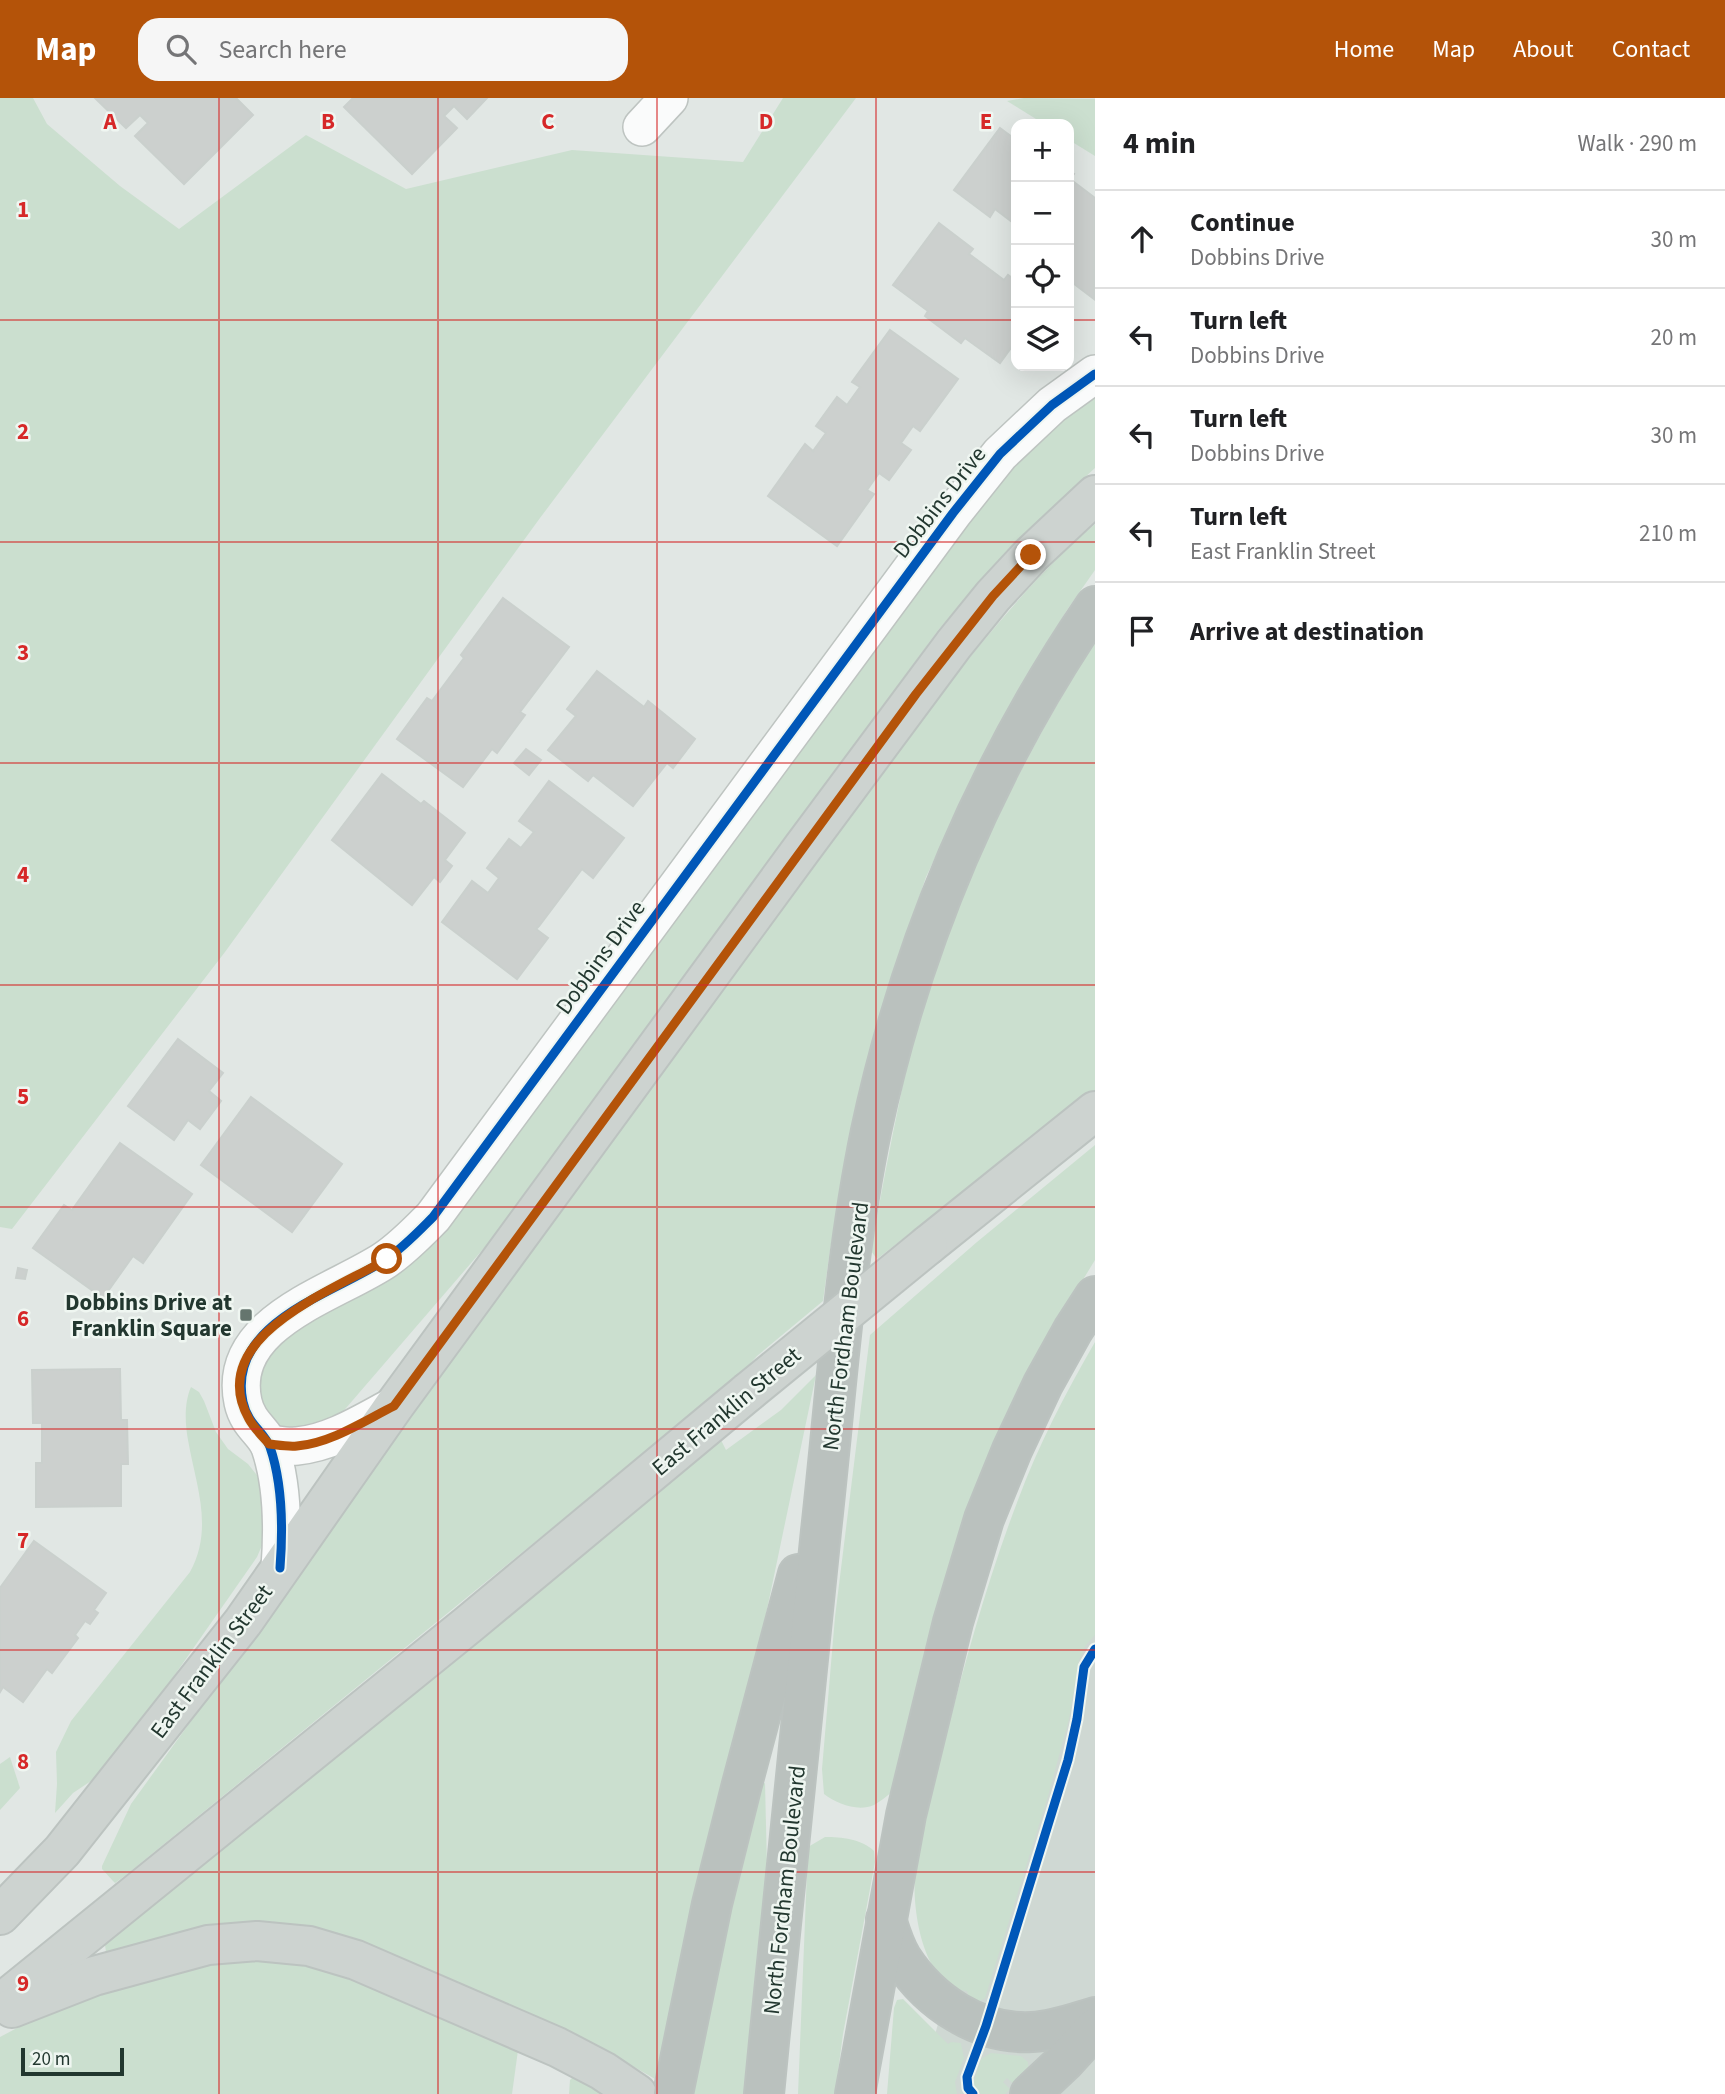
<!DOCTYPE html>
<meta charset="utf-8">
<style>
:root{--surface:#fff;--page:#f6f6f6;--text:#202124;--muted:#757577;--line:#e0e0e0;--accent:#b45309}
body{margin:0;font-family:"Source Sans 3",sans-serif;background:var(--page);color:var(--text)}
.controls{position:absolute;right:21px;top:21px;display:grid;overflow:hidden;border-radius:14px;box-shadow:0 7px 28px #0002}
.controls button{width:63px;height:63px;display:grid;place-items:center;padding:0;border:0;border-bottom:2px solid var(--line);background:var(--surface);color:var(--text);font:35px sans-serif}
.scale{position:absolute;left:21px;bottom:18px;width:103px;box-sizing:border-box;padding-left:7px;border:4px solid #22372f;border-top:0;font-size:19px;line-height:24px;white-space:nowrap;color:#22372f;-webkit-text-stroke:5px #eff6f1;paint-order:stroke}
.stop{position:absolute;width:21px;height:21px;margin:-16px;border:5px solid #b45309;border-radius:50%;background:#fff}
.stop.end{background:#b45309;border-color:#fff;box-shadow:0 2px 7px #0008}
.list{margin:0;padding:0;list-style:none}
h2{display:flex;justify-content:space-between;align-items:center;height:91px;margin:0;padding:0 28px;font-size:30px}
h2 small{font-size:23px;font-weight:400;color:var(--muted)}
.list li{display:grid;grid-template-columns:46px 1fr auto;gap:21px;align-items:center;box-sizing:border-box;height:98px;padding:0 28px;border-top:2px solid var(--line)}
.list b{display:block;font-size:26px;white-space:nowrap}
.list p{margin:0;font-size:23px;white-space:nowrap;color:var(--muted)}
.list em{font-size:23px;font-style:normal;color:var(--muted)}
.icon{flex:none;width:38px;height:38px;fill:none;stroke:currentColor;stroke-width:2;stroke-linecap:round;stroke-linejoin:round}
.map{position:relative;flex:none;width:1095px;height:1996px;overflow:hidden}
header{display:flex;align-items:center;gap:42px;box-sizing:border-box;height:98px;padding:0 35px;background:var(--accent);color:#fff}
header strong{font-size:33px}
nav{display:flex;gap:38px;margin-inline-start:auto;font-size:24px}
.search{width:490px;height:63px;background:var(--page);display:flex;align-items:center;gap:18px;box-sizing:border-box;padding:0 24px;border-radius:21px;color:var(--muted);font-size:26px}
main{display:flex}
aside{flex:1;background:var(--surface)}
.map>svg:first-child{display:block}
.built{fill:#cfd8d3}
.green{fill:#cbdfcf}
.building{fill:#ccd0ce;stroke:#cad0cd;stroke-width:2}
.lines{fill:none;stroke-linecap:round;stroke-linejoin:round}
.minor-casing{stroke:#bec4c1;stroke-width:40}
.major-casing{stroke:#bcc3c0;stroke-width:42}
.highway-casing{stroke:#bcc3c0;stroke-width:42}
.minor{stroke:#fafbfb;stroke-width:37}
.major{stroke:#cdd3d0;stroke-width:38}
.highway{stroke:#bac1be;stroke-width:38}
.major-bridge-casing{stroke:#bcc3c0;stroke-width:42;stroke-linecap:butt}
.major-bridge{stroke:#cdd3d0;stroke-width:38}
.cycleway-casing{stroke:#eff6f1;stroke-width:13}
.cycleway{stroke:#0057b8;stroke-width:9}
.route{stroke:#b45309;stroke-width:9}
.grid{fill:none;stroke:#d62828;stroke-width:2;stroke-opacity:0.55}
.poi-dot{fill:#65756e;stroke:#eff6f1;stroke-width:2.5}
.labels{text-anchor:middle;stroke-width:5;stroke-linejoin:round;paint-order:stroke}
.street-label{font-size:23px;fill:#22372f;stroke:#eff6f1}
.poi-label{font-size:23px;font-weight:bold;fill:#22372f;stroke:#eff6f1;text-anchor:end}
.grid-label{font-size:23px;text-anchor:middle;font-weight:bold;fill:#d62828;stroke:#eff6f1;stroke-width:5;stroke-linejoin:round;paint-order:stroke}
</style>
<header>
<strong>Map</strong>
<div class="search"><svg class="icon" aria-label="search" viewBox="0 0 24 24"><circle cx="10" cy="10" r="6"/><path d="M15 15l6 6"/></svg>Search here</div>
<nav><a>Home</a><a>Map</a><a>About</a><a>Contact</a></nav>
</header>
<main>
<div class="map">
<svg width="1095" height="1996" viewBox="0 0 1095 1996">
<rect width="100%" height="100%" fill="#e1e7e4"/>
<polygon class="built" points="1095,1469 1095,1996 918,1996 960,1849"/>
<g class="green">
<polygon points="0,0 33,0 47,26 120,88 179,131 306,37 406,91 572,52 743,64 783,0 856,0 540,420 225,854 12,1131 0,1129"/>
<polygon points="1024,0 1095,1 1095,58 1069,42 1069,26 1044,26 1007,3"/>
<path d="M1095,296V370C1038,422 989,473 939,531L509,1121L334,1324L290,1333L272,1323L259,1306L257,1281L274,1248L304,1227L352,1201L394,1176L958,430L1040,339Z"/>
<path d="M1095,426V472L1067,512L1025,581L982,660L926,779L887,894L855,1014L830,1152L823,1203L757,1258L740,1277L126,1777L115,1785L113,1783L102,1771V1768L131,1706L443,1275L940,596C989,536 1036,476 1095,426Z"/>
<path d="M1095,543V994L998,1070L968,1090L877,1161L871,1153C880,1101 890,1048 901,996C905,975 909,954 915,934C955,795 1019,666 1095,543Z"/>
<path d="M1095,1047V1162L1054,1229L893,1693C887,1698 881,1703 874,1707C858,1714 837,1706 824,1696L822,1671L835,1519L870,1237L977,1144Z"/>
<path d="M1095,1244V1537L1086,1547L1079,1562L1069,1621L1048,1698L985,1900L976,1905L969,1899L967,1893C923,1889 912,1812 915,1777C917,1764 920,1752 922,1740C929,1707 937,1674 945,1641C966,1561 988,1480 1018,1402C1038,1348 1066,1294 1095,1244Z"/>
<polygon points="816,1277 761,1540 662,1985 596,1947 381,1856 114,1856 106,1854 105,1847 107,1843 721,1342 726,1352 781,1312"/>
<path d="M191,1289L199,1294L204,1303L216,1334L228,1351L248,1366L260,1381L264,1394L266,1438L257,1459L109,1671L73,1695L55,1715L57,1686L56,1654L71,1623L190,1474C214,1430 196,1388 188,1342C185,1325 184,1305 191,1289Z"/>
<polygon points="10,1659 20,1690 0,1712 0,1666"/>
<polygon points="765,1685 767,1770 746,1996 691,1996 719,1833 762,1686"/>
<path d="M825,1739C841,1739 862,1741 874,1753L875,1764L843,1936L835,1996H798L808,1749Z"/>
<polygon points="305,1860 519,1945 512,1996 0,1996 0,1939 51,1912 192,1864"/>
<polygon points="903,1901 948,1946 951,1944 961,1945 964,1960 955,1984 957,1996 887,1996 894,1910 897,1902"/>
<polygon points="991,1955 1021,1958 1028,1964 1028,1975 1015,1987 1007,1980 1003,1984 1010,1991 1005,1996 981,1996 973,1986 981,1961"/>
<polygon points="573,1979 610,1996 569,1996 570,1982"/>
</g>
<g class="building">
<polygon points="95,0 236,0 253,17 184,86 135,38 148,25 140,17 126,30"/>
<polygon points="353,0 487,0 467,21 454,8 444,18 457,30 412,76 344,9"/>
<polygon points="1000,30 1016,42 1016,127 995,111 990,119 954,92"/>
<polygon points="1069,72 1074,76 1070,81 1095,100 1094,201 1069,182"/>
<polygon points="939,125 973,151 969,156 1004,182 1008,177 1016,183 1016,243 1000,265 965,240 961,245 925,218 928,213 893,187"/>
<polygon points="890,232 958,281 920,333 913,328 901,345 911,352 889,382 879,375 867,392 874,396 837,448 768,398 805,346 813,353 826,335 816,328 837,299 847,307 860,289 852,284"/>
<polygon points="503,500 569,549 520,614 525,617 497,655 492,651 463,689 397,641 427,600 432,603 464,560 461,557"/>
<polygon points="597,573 644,609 648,603 695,641 673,670 667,665 633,708 593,677 588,683 548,652 576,618 567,611"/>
<polygon points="526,651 541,662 529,677 514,665"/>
<polygon points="382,676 421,706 424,703 465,735 445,762 452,768 440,784 434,779 412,807 332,742"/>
<polygon points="549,683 624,740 593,780 582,771 539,828 536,831 548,840 517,881 442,824 472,783 488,795 499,780 487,770 509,741 521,750 534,734 519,723"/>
<polygon points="178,941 223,975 209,993 221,1003 200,1031 188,1022 174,1042 128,1008"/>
<polygon points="251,999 342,1066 292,1134 201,1067"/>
<polygon points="120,1045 192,1096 143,1165 133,1158 103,1200 33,1150 64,1107 72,1112"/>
<polygon points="18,1170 27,1172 25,1181 16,1180"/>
<polygon points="120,1271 121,1322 127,1322 128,1366 121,1366 121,1408 36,1409 36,1365 42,1365 42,1325 33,1325 32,1272"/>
<polygon points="34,1443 106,1495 94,1512 98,1515 90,1526 85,1523 75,1537 78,1540 52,1575 47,1571 23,1604 3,1589 0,1594 0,1490"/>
</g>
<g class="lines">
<defs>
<g id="minor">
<polyline points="642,29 669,0"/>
<path d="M269,1346C278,1347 288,1349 297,1348C331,1345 364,1324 394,1308"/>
<path d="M280,1470C283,1431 283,1387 270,1349C264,1333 248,1327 243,1304C226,1224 334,1196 385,1162C403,1150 418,1134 433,1119L953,415L1000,356L1052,307L1095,276"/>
</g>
<g id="major">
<polyline points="928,1147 1095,1013"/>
<polyline points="0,1817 62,1753 243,1524 394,1308 801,752 954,546 993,498 1031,457 1095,397"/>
<polyline points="0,1906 469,1526 748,1294"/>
<polyline points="12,1910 94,1878 208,1847 257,1843 309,1848 356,1862 557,1949 603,1973 637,1996"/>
</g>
<g id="highway">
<path d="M886,1821C890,1834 894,1848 902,1861C930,1904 979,1937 1032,1934C1054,1933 1075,1925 1095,1919"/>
<polyline points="673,1996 712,1806 741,1690 798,1476"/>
<path d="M764,1996C782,1808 801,1620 821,1433C836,1299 844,1164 871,1033C911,845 987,666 1095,508"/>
<polyline points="855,1996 906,1717 953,1524 984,1421 1012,1352 1043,1286 1073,1232 1095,1198"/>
<polyline points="1030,1996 1064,1964 1095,1930"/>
</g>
</defs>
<use href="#minor" class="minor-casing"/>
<use href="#major" class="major-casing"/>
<use href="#highway" class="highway-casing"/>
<use href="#minor" class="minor"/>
<use href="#major" class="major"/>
<use href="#highway" class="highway"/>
<defs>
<polyline id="major-bridge" points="748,1294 928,1147"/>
</defs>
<use href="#major-bridge" class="major-bridge-casing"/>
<use href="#major-bridge" class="major-bridge"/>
<defs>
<g id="cycleway">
<path d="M280,1470C283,1431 283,1387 270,1349C264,1333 248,1327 243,1304C226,1224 334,1196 385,1162C403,1150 418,1134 433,1119L953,415L1000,356L1052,307L1095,276"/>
<polyline points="973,1996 968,1990 967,1979 986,1928 1068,1662 1077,1621 1084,1569 1095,1551"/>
</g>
</defs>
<use href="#cycleway" class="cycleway-casing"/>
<use href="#cycleway" class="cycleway"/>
</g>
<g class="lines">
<path class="route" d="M387,1161C335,1192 203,1239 249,1321C254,1330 262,1338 269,1346C278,1347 288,1349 297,1348C331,1345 364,1323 394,1308L916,596L993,498L1031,457"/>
</g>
<path class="grid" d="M219,0V1996M438,0V1996M657,0V1996M876,0V1996M0,222H1016M1069,222H1095M0,444H1095M0,665H1095M0,887H1095M0,1109H1095M0,1331H1095M0,1552H1095M0,1774H1095"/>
<rect class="poi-dot" x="239" y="1210" width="14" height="14" rx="3.5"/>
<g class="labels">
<g class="street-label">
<text transform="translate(939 404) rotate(-52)" y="8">Dobbins Drive</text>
<text transform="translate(600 859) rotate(-54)" y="8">Dobbins Drive</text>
<text transform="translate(845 1228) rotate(-83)" y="8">North Fordham Boulevard</text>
<text transform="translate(726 1313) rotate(-40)" y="8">East Franklin Street</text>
<text transform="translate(211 1563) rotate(-53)" y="8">East Franklin Street</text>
<text transform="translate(784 1792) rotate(-84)" y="8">North Fordham Boulevard</text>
</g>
<g class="poi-label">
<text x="232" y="1212">Dobbins Drive at<tspan x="232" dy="26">Franklin Square</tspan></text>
</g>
</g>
<g class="grid-label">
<text x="110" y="31">A</text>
<text x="328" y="31">B</text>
<text x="548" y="31">C</text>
<text x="766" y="31">D</text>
<text x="986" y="31">E</text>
<text x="23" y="119">1</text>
<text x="23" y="341">2</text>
<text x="23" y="562">3</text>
<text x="23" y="784">4</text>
<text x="23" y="1006">5</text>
<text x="23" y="1228">6</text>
<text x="23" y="1450">7</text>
<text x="23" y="1671">8</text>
<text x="23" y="1893">9</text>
</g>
</svg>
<div class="controls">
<button>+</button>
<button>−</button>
<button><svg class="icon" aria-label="locate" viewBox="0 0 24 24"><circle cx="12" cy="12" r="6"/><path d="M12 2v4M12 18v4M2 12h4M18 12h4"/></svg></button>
<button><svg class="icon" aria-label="layers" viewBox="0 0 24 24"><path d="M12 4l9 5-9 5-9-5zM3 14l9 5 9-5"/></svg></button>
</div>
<div class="scale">20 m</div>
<div class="stop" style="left:387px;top:1161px"></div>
<div class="stop end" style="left:1031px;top:457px"></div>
</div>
<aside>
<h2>4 min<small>Walk · 290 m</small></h2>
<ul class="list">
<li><svg class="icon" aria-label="ahead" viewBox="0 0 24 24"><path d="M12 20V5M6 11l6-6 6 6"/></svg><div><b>Continue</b><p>Dobbins Drive</p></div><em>30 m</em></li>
<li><svg class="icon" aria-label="left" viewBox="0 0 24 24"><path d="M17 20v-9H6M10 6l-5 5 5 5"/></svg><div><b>Turn left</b><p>Dobbins Drive</p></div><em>20 m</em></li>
<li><svg class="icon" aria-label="left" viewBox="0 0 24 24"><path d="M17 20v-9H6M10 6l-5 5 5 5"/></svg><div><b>Turn left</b><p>Dobbins Drive</p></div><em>30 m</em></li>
<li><svg class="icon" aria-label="left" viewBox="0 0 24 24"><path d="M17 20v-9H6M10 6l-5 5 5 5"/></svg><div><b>Turn left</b><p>East Franklin Street</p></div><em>210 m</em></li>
<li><svg class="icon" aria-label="arrive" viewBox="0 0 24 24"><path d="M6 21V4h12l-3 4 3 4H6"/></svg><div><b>Arrive at destination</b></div></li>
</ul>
</aside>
</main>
